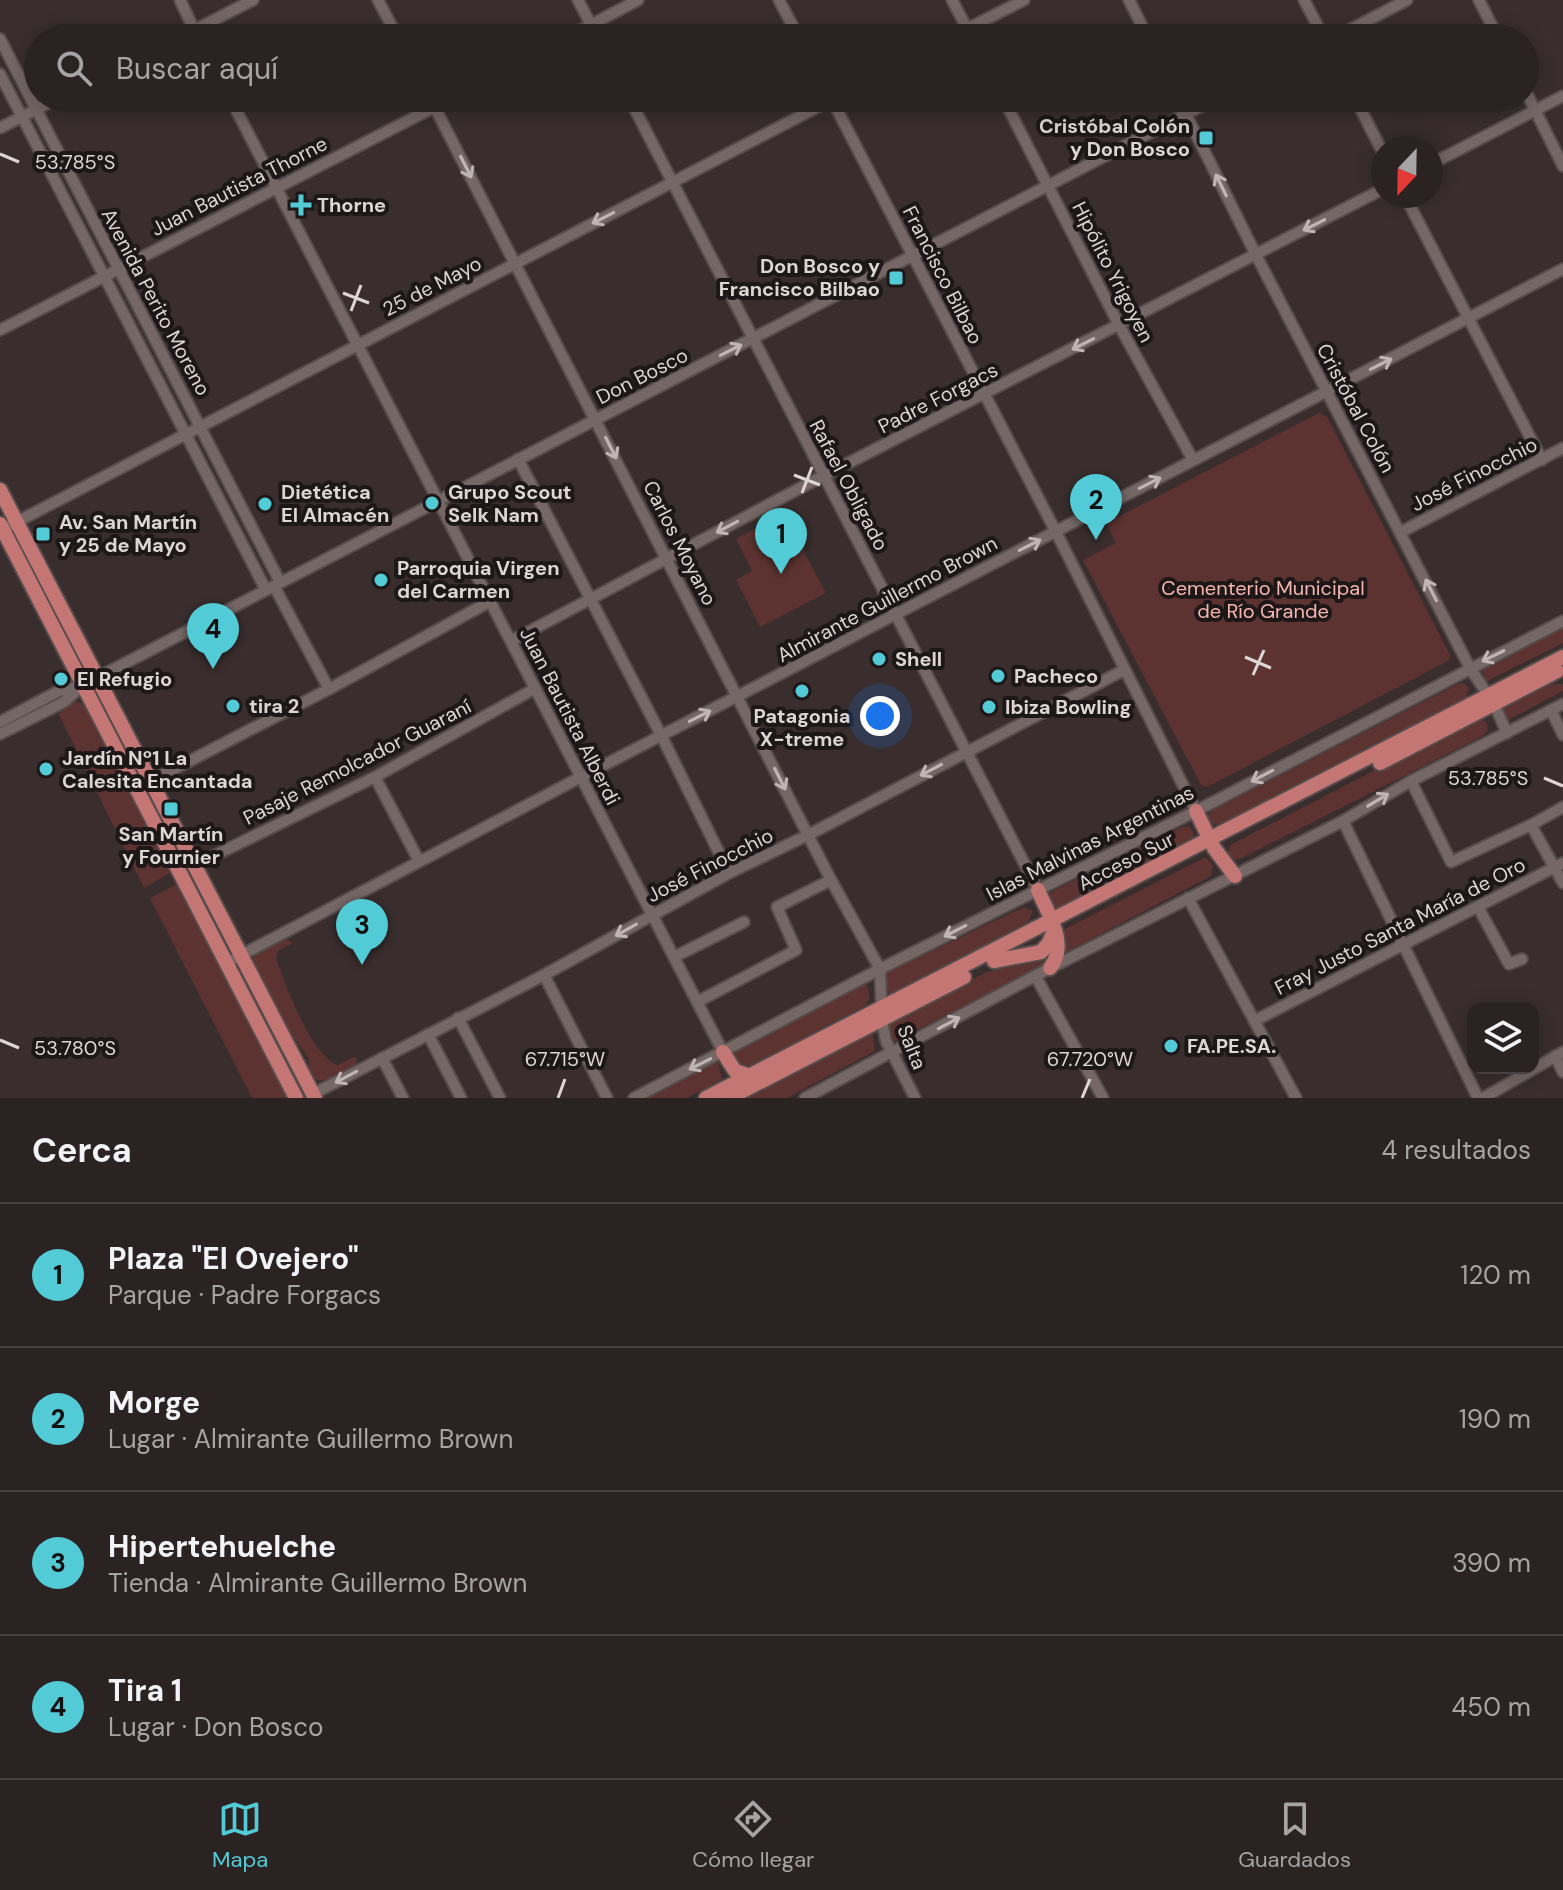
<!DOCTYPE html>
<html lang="es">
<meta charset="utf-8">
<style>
:root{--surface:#2b2222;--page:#332a2a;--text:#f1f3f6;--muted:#a6a4a5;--line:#473f40;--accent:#52cbd7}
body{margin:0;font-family:"DM Sans",sans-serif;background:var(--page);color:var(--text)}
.controls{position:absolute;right:24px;bottom:24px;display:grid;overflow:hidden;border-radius:16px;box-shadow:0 4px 20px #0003}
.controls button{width:72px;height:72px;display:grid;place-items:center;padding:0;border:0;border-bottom:2px solid var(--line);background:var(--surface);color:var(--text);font:40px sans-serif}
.compass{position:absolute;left:1371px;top:136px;width:72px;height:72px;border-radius:50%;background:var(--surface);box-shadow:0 4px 20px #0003;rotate:202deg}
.you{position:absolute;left:880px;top:716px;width:28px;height:28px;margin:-20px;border:6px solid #fff;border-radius:50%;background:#1a73e8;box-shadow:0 0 0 12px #1a73e833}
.badge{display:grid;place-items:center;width:52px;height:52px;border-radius:50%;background:var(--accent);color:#111;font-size:26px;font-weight:700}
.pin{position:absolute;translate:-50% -66px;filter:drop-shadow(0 2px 4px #0008)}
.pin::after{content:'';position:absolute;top:42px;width:28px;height:24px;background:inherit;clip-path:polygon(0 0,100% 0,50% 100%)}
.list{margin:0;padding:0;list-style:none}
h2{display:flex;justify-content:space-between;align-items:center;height:104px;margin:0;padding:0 32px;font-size:34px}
h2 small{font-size:26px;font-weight:400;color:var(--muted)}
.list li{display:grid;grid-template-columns:52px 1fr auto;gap:24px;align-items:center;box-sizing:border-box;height:144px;padding:0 32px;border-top:2px solid var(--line)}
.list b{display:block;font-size:30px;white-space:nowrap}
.list p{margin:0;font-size:26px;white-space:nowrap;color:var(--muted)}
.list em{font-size:26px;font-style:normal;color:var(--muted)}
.icon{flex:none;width:44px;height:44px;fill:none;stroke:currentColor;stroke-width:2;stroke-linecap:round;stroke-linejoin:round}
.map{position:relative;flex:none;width:1563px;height:1098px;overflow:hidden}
.search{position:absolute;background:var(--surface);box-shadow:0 4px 20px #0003;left:24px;right:24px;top:24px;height:88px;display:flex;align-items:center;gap:20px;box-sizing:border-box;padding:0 28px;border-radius:44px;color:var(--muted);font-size:30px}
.sheet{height:680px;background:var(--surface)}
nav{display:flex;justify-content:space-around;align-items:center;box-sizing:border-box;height:112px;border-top:2px solid var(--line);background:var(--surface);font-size:22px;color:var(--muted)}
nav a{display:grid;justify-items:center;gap:4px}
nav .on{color:var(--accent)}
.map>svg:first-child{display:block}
.green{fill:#5c3330}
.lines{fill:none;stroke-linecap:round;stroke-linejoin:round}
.minor-casing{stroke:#554c4b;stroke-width:14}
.major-casing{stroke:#554c4b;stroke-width:18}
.minor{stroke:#746766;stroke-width:10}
.major{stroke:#c37673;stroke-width:14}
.oneway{stroke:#beb5b4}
.ticks{fill:none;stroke:#ded6d5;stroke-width:3}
.poi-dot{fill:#52cbd7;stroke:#1d1717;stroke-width:3}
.labels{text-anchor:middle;stroke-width:8;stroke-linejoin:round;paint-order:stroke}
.poi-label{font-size:20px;font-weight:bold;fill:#ded6d5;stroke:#1d1717;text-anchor:start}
.street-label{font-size:20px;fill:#ded6d5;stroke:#1d1717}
.park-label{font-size:20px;fill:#f5b5af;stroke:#1d1717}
.ticks-label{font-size:20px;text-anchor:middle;fill:#ded6d5;stroke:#1d1717;stroke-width:8;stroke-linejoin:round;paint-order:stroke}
</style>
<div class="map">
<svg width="1563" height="1098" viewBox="0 0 1563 1098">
<rect width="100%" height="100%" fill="#392e2d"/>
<g class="green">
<polygon points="1319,413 1327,417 1450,655 1448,661 1207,787 1201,785 1083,560 1116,543 1106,523"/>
<polygon points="768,522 785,554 801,546 826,593 760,627 736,580 752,571 736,539"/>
<polygon points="14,535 16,535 87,675 85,675"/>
<polygon points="1563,628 1563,643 1487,681 1481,668"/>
<polygon points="1460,683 1465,684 1469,688 1466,698 1219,824 1212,825 1206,818 1211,811"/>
<polygon points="1563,684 1563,691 1508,720 1501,708 1542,685"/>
<polygon points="95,697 98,697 228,950"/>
<path d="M73,701L84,704C90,714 96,724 101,734C107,750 105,765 122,775L172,872L144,888L59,715L61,708Z"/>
<polygon points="1476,718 1486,722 1488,730 1483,736 1242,858 1234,860 1226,855 1232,844"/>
<polygon points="1182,827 1189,827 1193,831 1194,838 1189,843 1060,909 1053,908 1049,897 1051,892"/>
<polygon points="1206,857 1213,865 1211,876 1063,954 1066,940 1065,929"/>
<path d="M177,884L240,999C243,1014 247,1028 260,1037L290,1098H252L150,898Z"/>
<polygon points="1024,907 1033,911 1028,922 889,995 884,974"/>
<path d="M285,938L293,943L279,950L276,959C286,985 311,1056 338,1065L356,1056L357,1065C345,1071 320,1090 309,1074C304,1066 310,1071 309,1061C307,1054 299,1045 295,1039H291L252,962L255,953Z"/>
<polygon points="1036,959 1047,964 893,1042 888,1022 987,972"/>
<polygon points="241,973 307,1098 302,1098 238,974"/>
<polygon points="866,981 870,998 866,1005 744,1069 739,1067 731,1053"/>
<polygon points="872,1030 875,1051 787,1098 741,1098"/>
<polygon points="718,1061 722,1079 687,1098 647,1098"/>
</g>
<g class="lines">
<defs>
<g id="minor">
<polyline points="180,0 198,38"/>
<polyline points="378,0 398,38"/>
<polyline points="578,0 598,38"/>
<polyline points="779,0 799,38"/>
<polyline points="952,0 972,38"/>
<polyline points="1129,0 1148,38"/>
<polyline points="1304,0 1324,38"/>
<polyline points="1479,0 1498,38"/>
<polyline points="179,38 253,0"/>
<polyline points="566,38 638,0"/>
<polyline points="949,38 1024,0"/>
<polyline points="1334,38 1407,0"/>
<polyline points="0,39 280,582"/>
<polyline points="0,74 266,590"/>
<polyline points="1525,90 1563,166"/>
<polyline points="230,98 723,1052"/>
<polyline points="430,98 831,880 880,969 882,1021 886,1041 915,1098"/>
<polyline points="629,98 1038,890"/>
<polyline points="831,98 1056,532 1196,811"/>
<polyline points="1003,98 1119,325 1193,460"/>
<polyline points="1178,98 1256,255 1470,668 1494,704 1507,733"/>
<polyline points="1355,98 1383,153"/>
<polyline points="0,128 58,98"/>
<polyline points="1431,164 1563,96"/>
<polyline points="1405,196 1542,460"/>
<polyline points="0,330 452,98"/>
<polyline points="518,459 661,735 729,873"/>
<polyline points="3,529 835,98"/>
<polyline points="1401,532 1563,448"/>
<polyline points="274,586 329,689"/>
<polyline points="511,641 823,476 1383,189"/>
<polyline points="83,685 1217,98"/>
<polyline points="1551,710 1563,735"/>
<polyline points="0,722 57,692 83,685 64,702 0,734"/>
<polyline points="375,777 419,861"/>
<polyline points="151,781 329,689 489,602"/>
<polyline points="1411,781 1451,862 1531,825 1563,807"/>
<polyline points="1343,821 1478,1098"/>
<polyline points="1531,825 1563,883"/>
<polyline points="195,865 375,777 534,689"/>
<polyline points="1188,898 1296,1098"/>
<polyline points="1478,907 1509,964 1522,959"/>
<polyline points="674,957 744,922"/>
<polyline points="228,962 581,777 1563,269"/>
<polyline points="544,975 607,1098"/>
<polyline points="1036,977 1103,1098"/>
<polyline points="697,1002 796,950 777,907 831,880"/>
<polyline points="458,1018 500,1098"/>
<polyline points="1254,1021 1563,863"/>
<polyline points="428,1034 461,1098"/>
<polyline points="1555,1056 1563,1072"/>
<polyline points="382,1058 403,1098"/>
<polyline points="313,1094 544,975 729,873 808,835 1124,670"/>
<polyline points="634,1098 880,969 1196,811 1563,621"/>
<polyline points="805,1098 1050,968 1343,821 1411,781 1563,704"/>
<polyline points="1483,1098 1563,1052"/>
</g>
<g id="major">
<polyline points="0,490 315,1098"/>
<polyline points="0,524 296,1098"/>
<polyline points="1380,763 1557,671"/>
<polyline points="1196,811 1214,848 1235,876"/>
<path d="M1038,890C1048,914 1069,944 1050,968"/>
<polyline points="994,961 1041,952 1049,943 1054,930"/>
<polyline points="723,1052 735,1071 750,1076"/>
<polyline points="706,1098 1563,657"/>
<polyline points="729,1098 964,977"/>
</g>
</defs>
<use href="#minor" class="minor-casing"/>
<use href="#major" class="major-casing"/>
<use href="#minor" class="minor"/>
<use href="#major" class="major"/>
</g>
<defs><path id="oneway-shaft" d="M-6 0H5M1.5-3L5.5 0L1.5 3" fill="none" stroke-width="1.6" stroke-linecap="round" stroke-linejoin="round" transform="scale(2)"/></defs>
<g class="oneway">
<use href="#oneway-shaft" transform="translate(466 167) rotate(63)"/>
<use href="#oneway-shaft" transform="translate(1221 185) rotate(-116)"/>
<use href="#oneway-shaft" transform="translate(603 218) rotate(153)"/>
<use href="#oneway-shaft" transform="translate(1314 225) rotate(153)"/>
<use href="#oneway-shaft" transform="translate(1083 344) rotate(153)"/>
<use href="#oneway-shaft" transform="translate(731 350) rotate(-27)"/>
<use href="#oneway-shaft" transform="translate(1381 364) rotate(-27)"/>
<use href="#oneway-shaft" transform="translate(611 448) rotate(63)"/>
<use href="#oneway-shaft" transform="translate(1150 483) rotate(-27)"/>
<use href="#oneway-shaft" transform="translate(727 527) rotate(152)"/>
<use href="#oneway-shaft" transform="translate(1030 545) rotate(-27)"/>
<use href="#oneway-shaft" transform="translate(1431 590) rotate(-117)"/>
<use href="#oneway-shaft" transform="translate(1493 656) rotate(154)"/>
<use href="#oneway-shaft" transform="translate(700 716) rotate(-27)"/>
<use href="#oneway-shaft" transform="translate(931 770) rotate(152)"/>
<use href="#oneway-shaft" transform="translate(1262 776) rotate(152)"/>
<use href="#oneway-shaft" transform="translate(780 779) rotate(63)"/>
<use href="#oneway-shaft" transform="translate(1378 800) rotate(-31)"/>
<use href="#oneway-shaft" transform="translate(626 930) rotate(151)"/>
<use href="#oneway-shaft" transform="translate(955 931) rotate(153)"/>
<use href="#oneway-shaft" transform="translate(949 1023) rotate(-28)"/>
<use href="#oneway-shaft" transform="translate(700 1064) rotate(153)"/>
<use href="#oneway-shaft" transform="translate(346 1077) rotate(152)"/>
</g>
<path class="ticks" d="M0,154L19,162M343,293L369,303M351,311L361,285M794,475L820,485M802,493L812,467M1245,657L1271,668M1253,675L1264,650M1544,778L1563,786M0,1040L19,1048M558,1098L565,1079M1082,1098L1090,1079"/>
<g class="poi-dot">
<rect x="1198" y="130" width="16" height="16" rx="4"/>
<path d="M297 193h8v8h8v8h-8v8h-8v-8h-8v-8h8z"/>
<rect x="888" y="270" width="16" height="16" rx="4"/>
<circle cx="432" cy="503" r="8"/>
<circle cx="265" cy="504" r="8"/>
<rect x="35" y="526" width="16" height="16" rx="4"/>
<circle cx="381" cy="580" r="8"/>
<circle cx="879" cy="659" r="8"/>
<circle cx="998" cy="676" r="8"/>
<circle cx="61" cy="679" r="8"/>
<circle cx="802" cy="691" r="8"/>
<circle cx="233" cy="706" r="8"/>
<circle cx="989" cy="707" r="8"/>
<circle cx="46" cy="769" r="8"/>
<rect x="163" y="801" width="16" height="16" rx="4"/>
<circle cx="1171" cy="1046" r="8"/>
</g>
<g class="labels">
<g class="poi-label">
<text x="1190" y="133" text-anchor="end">Cristóbal Colón<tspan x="1190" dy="23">y Don Bosco</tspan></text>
<text x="317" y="212">Thorne</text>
<text x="880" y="273" text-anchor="end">Don Bosco y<tspan x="880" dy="23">Francisco Bilbao</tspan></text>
<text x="281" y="499">Dietética<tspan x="281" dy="23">El Almacén</tspan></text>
<text x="448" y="499">Grupo Scout<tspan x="448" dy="23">Selk Nam</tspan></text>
<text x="59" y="529">Av. San Martín<tspan x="59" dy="23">y 25 de Mayo</tspan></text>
<text x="397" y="575">Parroquia Virgen<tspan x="397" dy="23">del Carmen</tspan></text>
<text x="895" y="666">Shell</text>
<text x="1014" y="683">Pacheco</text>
<text x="77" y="686">El Refugio</text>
<text x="249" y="713">tira 2</text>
<text x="1005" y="714">Ibiza Bowling</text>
<text x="802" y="723" text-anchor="middle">Patagonia<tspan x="802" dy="23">X-treme</tspan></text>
<text x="62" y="765">Jardín Nº1 La<tspan x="62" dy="23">Calesita Encantada</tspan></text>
<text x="171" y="841" text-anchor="middle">San Martín<tspan x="171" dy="23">y Fournier</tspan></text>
<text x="1187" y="1053">FA.PE.SA.</text>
</g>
<g class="street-label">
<text transform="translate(239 186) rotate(-27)" y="7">Juan Bautista Thorne</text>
<text transform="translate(1113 272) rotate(63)" y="7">Hipólito Yrigoyen</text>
<text transform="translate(943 275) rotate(63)" y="7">Francisco Bilbao</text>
<text transform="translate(432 286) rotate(-27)" y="7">25 de Mayo</text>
<text transform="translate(156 302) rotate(62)" y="7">Avenida Perito Moreno</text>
<text transform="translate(642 376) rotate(-27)" y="7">Don Bosco</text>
<text transform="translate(938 398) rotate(-27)" y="7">Padre Forgacs</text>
<text transform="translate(1356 408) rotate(62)" y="7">Cristóbal Colón</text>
<text transform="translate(1474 474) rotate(-27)" y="7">José Finocchio</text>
<text transform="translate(849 485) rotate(62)" y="7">Rafael Obligado</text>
<text transform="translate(680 543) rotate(63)" y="7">Carlos Moyano</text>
<text transform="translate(887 599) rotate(-28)" y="7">Almirante Guillermo Brown</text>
<text transform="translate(570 716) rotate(63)" y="7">Juan Bautista Alberdi</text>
<text transform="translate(357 762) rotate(-27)" y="7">Pasaje Remolcador Guaraní</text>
<text transform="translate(1090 843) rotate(-27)" y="7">Islas Malvinas Argentinas</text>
<text transform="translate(1126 861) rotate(-27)" y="7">Acceso Sur</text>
<text transform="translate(710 865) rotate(-27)" y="7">José Finocchio</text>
<text transform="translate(1400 926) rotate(-27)" y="7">Fray Justo Santa María de Oro</text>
<text transform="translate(912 1047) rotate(68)" y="7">Salta</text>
</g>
<g class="park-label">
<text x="1263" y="595">Cementerio Municipal<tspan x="1263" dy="23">de Río Grande</tspan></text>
</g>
</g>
<g class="ticks-label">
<text x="75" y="169">53.785°S</text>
<text x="1488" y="785">53.785°S</text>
<text x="75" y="1055">53.780°S</text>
<text x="565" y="1066">67.715°W</text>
<text x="1090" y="1066">67.720°W</text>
</g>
</svg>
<div class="controls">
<button><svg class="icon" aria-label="layers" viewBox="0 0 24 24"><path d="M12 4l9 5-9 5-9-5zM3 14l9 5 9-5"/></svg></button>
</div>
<svg class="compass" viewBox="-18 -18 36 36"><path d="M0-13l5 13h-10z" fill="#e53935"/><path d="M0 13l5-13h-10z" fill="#a6a4a5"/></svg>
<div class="you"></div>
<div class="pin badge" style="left:781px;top:574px">1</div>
<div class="pin badge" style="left:1096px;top:540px">2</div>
<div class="pin badge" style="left:362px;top:965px">3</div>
<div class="pin badge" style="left:213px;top:669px">4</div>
<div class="search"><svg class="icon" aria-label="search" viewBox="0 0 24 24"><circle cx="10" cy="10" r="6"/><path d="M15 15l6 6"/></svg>Buscar aquí</div>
</div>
<section class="sheet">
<h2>Cerca<small>4 resultados</small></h2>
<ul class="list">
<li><span class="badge">1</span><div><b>Plaza &quot;El Ovejero&quot;</b><p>Parque · Padre Forgacs</p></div><em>120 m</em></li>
<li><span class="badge">2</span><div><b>Morge</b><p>Lugar · Almirante Guillermo Brown</p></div><em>190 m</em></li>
<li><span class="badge">3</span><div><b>Hipertehuelche</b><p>Tienda · Almirante Guillermo Brown</p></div><em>390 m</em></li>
<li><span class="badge">4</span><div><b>Tira 1</b><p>Lugar · Don Bosco</p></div><em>450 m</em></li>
</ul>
</section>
<nav>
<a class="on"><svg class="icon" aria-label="map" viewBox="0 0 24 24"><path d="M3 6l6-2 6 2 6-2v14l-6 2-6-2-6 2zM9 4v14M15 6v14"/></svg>Mapa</a>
<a><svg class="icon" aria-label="directions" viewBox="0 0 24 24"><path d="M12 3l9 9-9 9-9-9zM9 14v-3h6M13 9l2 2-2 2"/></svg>Cómo llegar</a>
<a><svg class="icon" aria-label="saved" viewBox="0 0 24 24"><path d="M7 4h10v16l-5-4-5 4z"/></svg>Guardados</a>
</nav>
